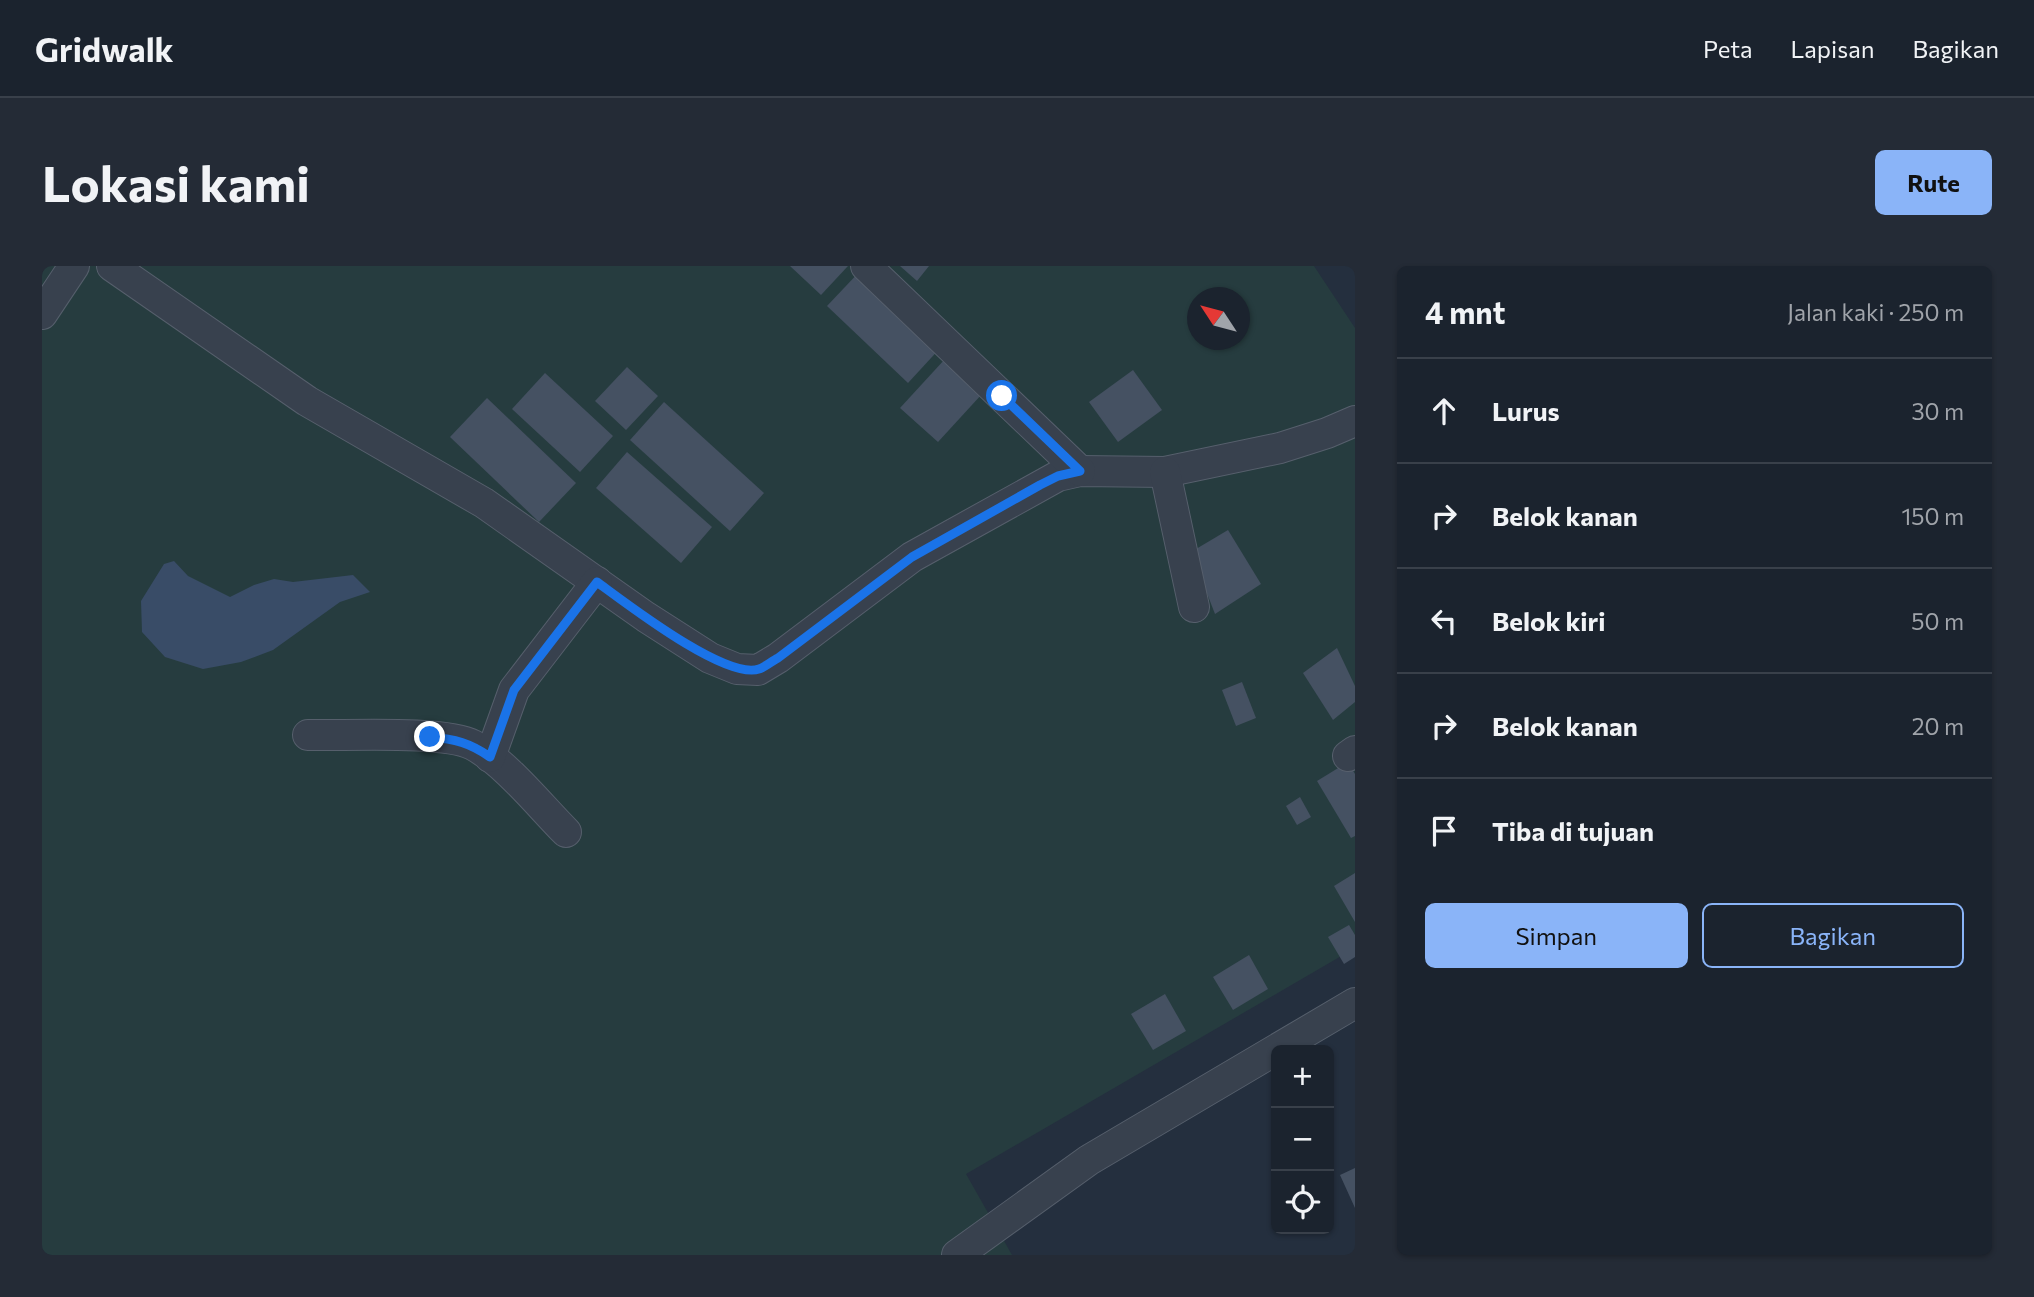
<!DOCTYPE html>
<html lang="id">
<meta charset="utf-8">
<style>
:root{--surface:#1b232e;--page:#242b36;--text:#f1f3f6;--muted:#a0a4aa;--line:#39404a;--accent:#8ab4f8}
body{margin:0;font-family:Commissioner,sans-serif;background:var(--page);color:var(--text)}
.controls{position:absolute;right:21px;bottom:21px;display:grid;overflow:hidden;border-radius:10px;box-shadow:0 2px 5px #0004}
.controls button{width:63px;height:63px;display:grid;place-items:center;padding:0;border:0;border-bottom:2px solid var(--line);background:var(--surface);color:var(--text);font:35px sans-serif}
.compass{position:absolute;left:1145px;top:21px;width:63px;height:63px;border-radius:50%;background:var(--surface);box-shadow:0 2px 5px #0004;rotate:306deg}
.stop{position:absolute;width:21px;height:21px;margin:-16px;border:5px solid #1a73e8;border-radius:50%;background:#fff}
.stop.end{background:#1a73e8;border-color:#fff;box-shadow:0 2px 7px #0008}
.list{margin:0;padding:0;list-style:none}
h2{display:flex;justify-content:space-between;align-items:center;height:91px;margin:0;padding:0 28px;font-size:30px}
h2 small{font-size:23px;font-weight:400;color:var(--muted)}
.list li{display:grid;grid-template-columns:46px 1fr auto;gap:21px;align-items:center;box-sizing:border-box;height:105px;padding:0 28px;border-top:2px solid var(--line)}
.list b{display:block;font-size:26px;white-space:nowrap}
.list em{font-size:23px;font-style:normal;color:var(--muted)}
.actions{display:flex;gap:14px;padding:21px 28px}
.actions a{flex:1;padding:16px 0;border:2px solid var(--accent);border-radius:10px;text-align:center;font-size:24px;color:var(--accent)}
.actions .main{background:var(--accent);color:#111}
.icon{flex:none;width:38px;height:38px;fill:none;stroke:currentColor;stroke-width:2;stroke-linecap:round;stroke-linejoin:round}
.map{position:relative;flex:none;width:1313px;height:989px;overflow:hidden;border-radius:10px}
header{display:flex;align-items:center;gap:42px;box-sizing:border-box;height:98px;padding:0 35px;background:var(--surface);border-bottom:2px solid var(--line)}
header strong{font-size:33px}
nav{display:flex;gap:38px;margin-inline-start:auto;font-size:24px}
.intro{display:flex;align-items:center;justify-content:space-between;box-sizing:border-box;height:168px;padding:0 42px}
h1{margin:0;font-size:49px}
.button{padding:18px 32px;border-radius:10px;background:var(--accent);color:#111;font-size:24px;font-weight:700}
main{display:flex;gap:42px;padding:0 42px}
aside{flex:1;background:var(--surface);border-radius:10px;box-shadow:0 2px 5px #0004}
.map>svg:first-child{display:block}
.green{fill:#263c3f;fill-rule:evenodd}
.water{fill:#394c67}
.building{fill:#455162}
.lines{fill:none;stroke-linecap:round;stroke-linejoin:round}
.minor-casing{stroke:#565f6c;stroke-width:32}
.minor{stroke:#38414e;stroke-width:30}
.route{stroke:#1a73e8;stroke-width:9}
</style>
<header>
<strong>Gridwalk</strong>
<nav><a>Peta</a><a>Lapisan</a><a>Bagikan</a></nav>
</header>
<div class="intro"><h1>Lokasi kami</h1><a class="button">Rute</a></div>
<main>
<div class="map">
<svg width="1313" height="989" viewBox="0 0 1313 989">
<rect width="100%" height="100%" fill="#242f3e"/>
<path class="green" d="M0,0H1272L1313,62V682L924,908L970,989H0ZM1156,32H1198V74H1156Z"/>
<polygon class="water" points="132,295 146,310 188,331 212,319 232,313 251,316 311,309 328,326 298,336 231,384 199,396 161,403 123,391 100,366 99,335 122,298"/>
<g class="building">
<polygon points="748,0 806,0 779,29"/>
<polygon points="858,0 887,0 875,15"/>
<polygon points="820,3 901,79 866,117 785,40"/>
<polygon points="903,93 940,128 896,176 858,142"/>
<polygon points="585,101 616,130 584,164 553,135"/>
<polygon points="1091,104 1120,144 1076,176 1047,136"/>
<polygon points="503,107 571,170 538,206 470,143"/>
<polygon points="445,132 534,217 497,256 408,171"/>
<polygon points="622,136 722,227 688,265 588,174"/>
<polygon points="585,186 670,261 639,297 554,222"/>
<polygon points="1186,264 1219,318 1173,348 1149,286"/>
<polygon points="1295,382 1313,420 1313,436 1291,454 1261,407"/>
<polygon points="1200,416 1214,452 1194,460 1180,424"/>
<polygon points="1306,496 1313,508 1313,570 1309,572 1275,515"/>
<polygon points="1258,531 1269,551 1255,559 1244,540"/>
<polygon points="1313,607 1313,656 1292,620"/>
<polygon points="1307,659 1313,669 1313,691 1302,698 1286,671"/>
<polygon points="1207,689 1226,723 1191,744 1171,711"/>
<polygon points="1123,728 1144,765 1111,784 1089,748"/>
<polygon points="1313,902 1313,942 1298,909"/>
</g>
<g class="lines">
<defs>
<g id="minor">
<polyline points="70,0 265,135 442,237 604,351 668,392 695,403 716,404 736,392 870,291 1016,210 1038,205 1123,206 1238,182 1285,167 1313,155"/>
<polyline points="824,0 1038,205"/>
<polyline points="0,48 32,0"/>
<polyline points="1123,206 1152,341"/>
<path d="M266,469C302,470 403,464 431,479C463,496 498,540 524,566"/>
<polyline points="1306,490 1313,485"/>
<polyline points="448,491 472,424 555,316"/>
<polyline points="915,989 1047,894 1313,737"/>
</g>
</defs>
<use href="#minor" class="minor-casing"/>
<use href="#minor" class="minor"/>
</g>
<g class="lines">
<path class="route" d="M388,471C413,473 428,477 448,491L472,424L555,316C584,337 683,414 717,403C723,401 730,395 736,392L870,291L998,219L1016,210L1038,205L960,130"/>
</g>
</svg>
<div class="controls">
<button>+</button>
<button>−</button>
<button><svg class="icon" aria-label="locate" viewBox="0 0 24 24"><circle cx="12" cy="12" r="6"/><path d="M12 2v4M12 18v4M2 12h4M18 12h4"/></svg></button>
</div>
<svg class="compass" viewBox="-18 -18 36 36"><path d="M0-13l5 13h-10z" fill="#e53935"/><path d="M0 13l5-13h-10z" fill="#a0a4aa"/></svg>
<div class="stop" style="left:960px;top:130px"></div>
<div class="stop end" style="left:388px;top:471px"></div>
</div>
<aside>
<h2>4 mnt<small>Jalan kaki · 250 m</small></h2>
<ul class="list">
<li><svg class="icon" aria-label="ahead" viewBox="0 0 24 24"><path d="M12 20V5M6 11l6-6 6 6"/></svg><div><b>Lurus</b></div><em>30 m</em></li>
<li><svg class="icon" aria-label="right" viewBox="0 0 24 24"><path d="M7 20v-9h11M14 6l5 5-5 5"/></svg><div><b>Belok kanan</b></div><em>150 m</em></li>
<li><svg class="icon" aria-label="left" viewBox="0 0 24 24"><path d="M17 20v-9H6M10 6l-5 5 5 5"/></svg><div><b>Belok kiri</b></div><em>50 m</em></li>
<li><svg class="icon" aria-label="right" viewBox="0 0 24 24"><path d="M7 20v-9h11M14 6l5 5-5 5"/></svg><div><b>Belok kanan</b></div><em>20 m</em></li>
<li><svg class="icon" aria-label="arrive" viewBox="0 0 24 24"><path d="M6 21V4h12l-3 4 3 4H6"/></svg><div><b>Tiba di tujuan</b></div></li>
</ul>
<div class="actions"><a class="main">Simpan</a><a>Bagikan</a></div>
</aside>
</main>
